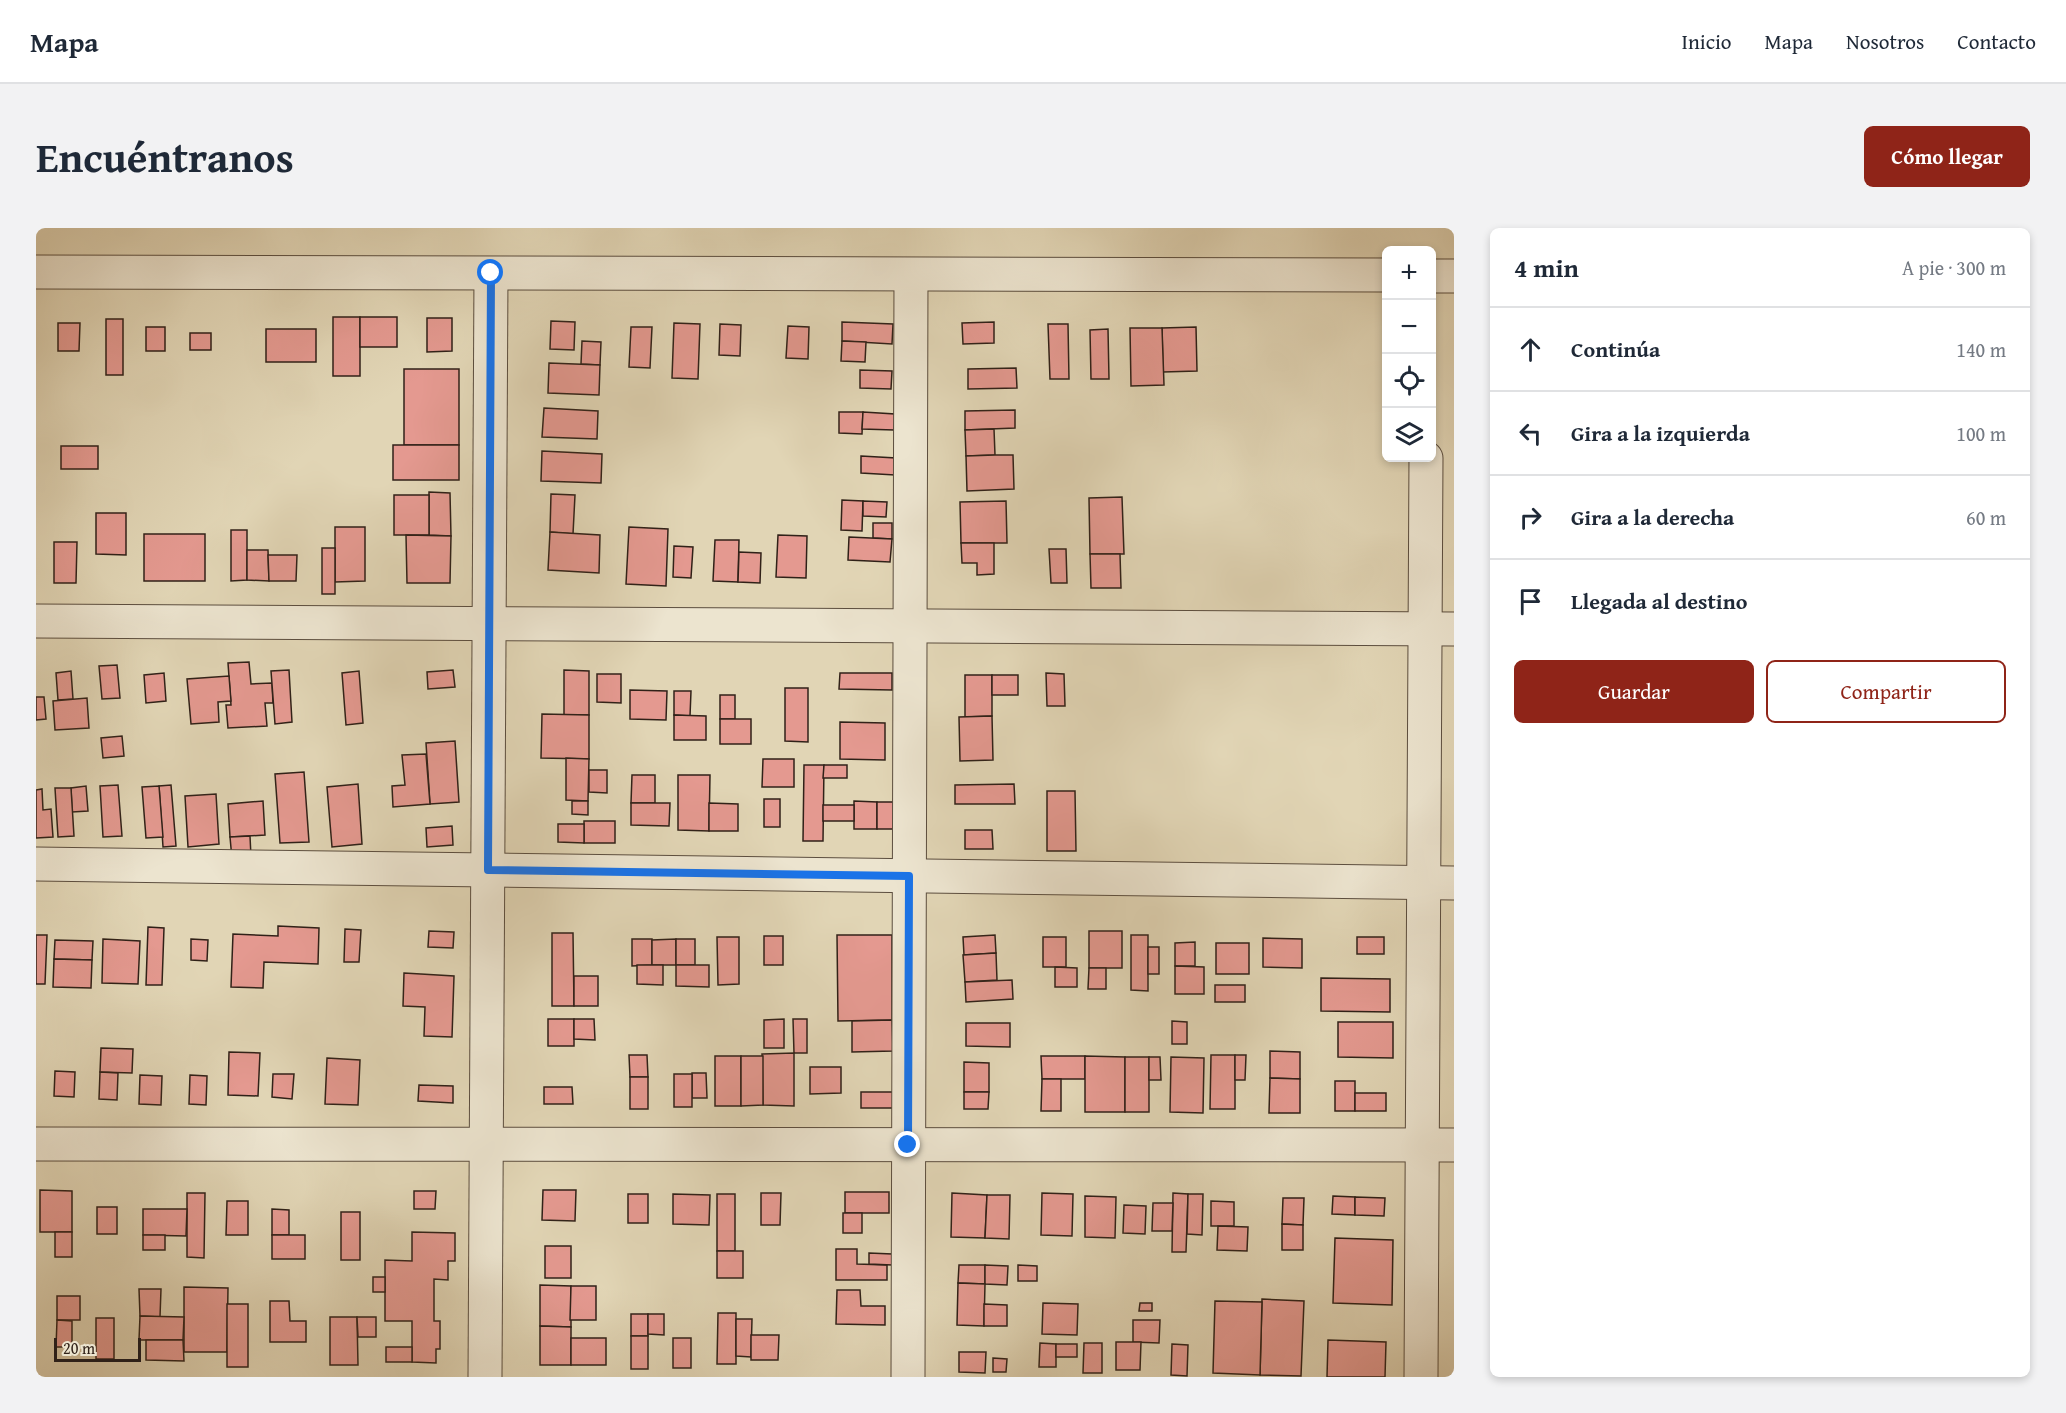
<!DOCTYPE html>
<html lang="es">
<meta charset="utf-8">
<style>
:root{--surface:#fff;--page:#f2f2f3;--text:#1f2937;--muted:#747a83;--line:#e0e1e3;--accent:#8f2418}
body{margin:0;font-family:"Gentium Book Plus",serif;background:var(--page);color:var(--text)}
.controls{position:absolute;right:18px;top:18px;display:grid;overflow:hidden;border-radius:9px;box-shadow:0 3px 9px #0003}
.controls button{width:54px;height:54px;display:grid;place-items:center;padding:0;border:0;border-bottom:2px solid var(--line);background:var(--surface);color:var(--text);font:30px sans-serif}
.scale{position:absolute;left:18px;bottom:15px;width:87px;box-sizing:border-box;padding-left:6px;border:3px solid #302118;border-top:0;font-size:16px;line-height:21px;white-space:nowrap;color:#302118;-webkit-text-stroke:4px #ece4cf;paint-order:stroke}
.stop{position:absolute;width:18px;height:18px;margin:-14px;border:4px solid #1a73e8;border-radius:50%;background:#fff}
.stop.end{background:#1a73e8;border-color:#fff;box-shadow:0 2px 6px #0008}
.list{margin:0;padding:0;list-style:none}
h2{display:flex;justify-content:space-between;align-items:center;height:78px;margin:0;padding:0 24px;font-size:26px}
h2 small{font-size:20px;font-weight:400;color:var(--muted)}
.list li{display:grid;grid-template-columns:39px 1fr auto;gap:18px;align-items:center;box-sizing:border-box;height:84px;padding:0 24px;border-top:2px solid var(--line)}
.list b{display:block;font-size:22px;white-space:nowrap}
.list em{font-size:20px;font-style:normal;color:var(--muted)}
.actions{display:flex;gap:12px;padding:18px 24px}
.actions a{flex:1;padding:14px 0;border:2px solid var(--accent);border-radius:9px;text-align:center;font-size:21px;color:var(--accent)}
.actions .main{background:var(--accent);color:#fff}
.icon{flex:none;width:33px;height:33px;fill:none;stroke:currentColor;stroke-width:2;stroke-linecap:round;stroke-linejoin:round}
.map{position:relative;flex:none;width:1418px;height:1149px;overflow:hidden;border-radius:9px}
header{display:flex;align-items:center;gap:36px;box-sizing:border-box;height:84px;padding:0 30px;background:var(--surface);border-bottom:2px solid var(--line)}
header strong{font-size:28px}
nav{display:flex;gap:33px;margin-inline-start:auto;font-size:21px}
.intro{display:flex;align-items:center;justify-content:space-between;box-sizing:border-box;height:144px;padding:0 36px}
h1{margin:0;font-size:42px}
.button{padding:15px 27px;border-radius:9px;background:var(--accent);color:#fff;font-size:21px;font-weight:700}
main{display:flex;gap:36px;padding:0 36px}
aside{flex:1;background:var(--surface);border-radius:9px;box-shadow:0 3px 9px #0003}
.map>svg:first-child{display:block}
.building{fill:#e49990;stroke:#302118;stroke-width:1.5}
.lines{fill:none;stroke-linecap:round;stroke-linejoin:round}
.minor-casing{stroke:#5c4e3f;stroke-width:35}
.minor{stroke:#ece4cf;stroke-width:33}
.route{stroke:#1a73e8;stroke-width:8}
</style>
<header>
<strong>Mapa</strong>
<nav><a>Inicio</a><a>Mapa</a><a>Nosotros</a><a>Contacto</a></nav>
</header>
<div class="intro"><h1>Encuéntranos</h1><a class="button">Cómo llegar</a></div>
<main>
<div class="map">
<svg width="1418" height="1149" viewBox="0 0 1418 1149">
<rect width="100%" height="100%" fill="#e1d5b5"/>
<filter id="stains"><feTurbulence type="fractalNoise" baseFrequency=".00333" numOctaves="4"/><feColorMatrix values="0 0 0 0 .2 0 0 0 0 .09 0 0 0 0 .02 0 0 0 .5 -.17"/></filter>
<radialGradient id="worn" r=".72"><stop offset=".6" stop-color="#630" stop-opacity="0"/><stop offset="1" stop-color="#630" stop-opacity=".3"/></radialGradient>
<g class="building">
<rect x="297" y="89" width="27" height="59"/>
<rect x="324" y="89" width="37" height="30"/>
<polygon points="391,90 416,90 416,123 391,124"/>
<rect x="70" y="91" width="17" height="56"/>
<polygon points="515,93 539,94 538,122 514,121"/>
<polygon points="806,94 857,96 856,116 806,113"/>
<polygon points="958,94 958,115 927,116 926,95"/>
<polygon points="22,95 44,95 43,123 22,123"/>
<polygon points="638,95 664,96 662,151 636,150"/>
<polygon points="684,96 705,97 704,128 683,127"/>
<polygon points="1012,96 1032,96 1033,151 1014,151"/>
<polygon points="752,98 773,99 772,131 750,130"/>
<rect x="110" y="99" width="19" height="24"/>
<polygon points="595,99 616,99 614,140 593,139"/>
<polygon points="1160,99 1161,143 1127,144 1126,100"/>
<polygon points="1094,100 1126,100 1128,157 1095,158"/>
<rect x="230" y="101" width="50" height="33"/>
<polygon points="1072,101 1073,151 1055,151 1054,102"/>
<rect x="154" y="105" width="21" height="17"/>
<polygon points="546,113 565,114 564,137 545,136"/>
<polygon points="806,113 830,114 829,134 805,133"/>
<polygon points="513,135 564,137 563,167 512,165"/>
<polygon points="980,140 981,160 932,161 932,141"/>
<rect x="368" y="141" width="55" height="76"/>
<polygon points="824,142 856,143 855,161 824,160"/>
<polygon points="508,180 562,183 561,211 506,209"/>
<polygon points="979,182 979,200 929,202 929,183"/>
<polygon points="803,184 827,184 826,206 803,205"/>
<polygon points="827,184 859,186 858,202 826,201"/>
<polygon points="958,201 959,227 930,228 929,202"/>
<rect x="357" y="217" width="66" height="35"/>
<rect x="25" y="218" width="37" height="23"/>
<polygon points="506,223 566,226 565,255 505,253"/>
<polygon points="959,227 977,227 978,261 931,263 930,228"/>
<polygon points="825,228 860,230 859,247 825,245"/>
<polygon points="393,264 414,265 415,308 393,307"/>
<polygon points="515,266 539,267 537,306 514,304"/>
<rect x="358" y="267" width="35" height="40"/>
<polygon points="1086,269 1088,326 1054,326 1053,270"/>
<polygon points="806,272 827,273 826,303 805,302"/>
<polygon points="827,273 851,274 850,289 827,288"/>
<polygon points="970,273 971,315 925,315 924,274"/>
<polygon points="60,285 90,285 90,327 60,326"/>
<polygon points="837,295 856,295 856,311 837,310"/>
<polygon points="299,299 329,299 329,353 299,354"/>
<polygon points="593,299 632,301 630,358 590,356"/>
<polygon points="195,302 211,302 211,352 195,353"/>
<polygon points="514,304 564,307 563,345 512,342"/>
<rect x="108" y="306" width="61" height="47"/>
<polygon points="370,307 415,308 414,355 371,355"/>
<polygon points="742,307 771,308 770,350 740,349"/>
<polygon points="813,309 856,311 854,334 812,332"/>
<polygon points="679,312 703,312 702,354 677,353"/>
<polygon points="18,314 41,314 40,355 18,355"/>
<polygon points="925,315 958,315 958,346 941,347 941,335 926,335"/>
<polygon points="638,318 657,319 655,350 637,349"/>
<rect x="286" y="320" width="13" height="46"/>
<polygon points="1013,321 1030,321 1031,355 1015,355"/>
<polygon points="211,322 232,322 233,353 211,352"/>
<polygon points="703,324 725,325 724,355 702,354"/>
<polygon points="1054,326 1084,326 1085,360 1055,360"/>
<polygon points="232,327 261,327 260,353 233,353"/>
<polygon points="213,434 215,456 236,455 237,475 229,475 231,498 192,500 190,477 195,477 192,435"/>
<polygon points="81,437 84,470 66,471 63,438"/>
<polygon points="253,442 256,494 239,496 235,443"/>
<polygon points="417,442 419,459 392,461 391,444"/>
<polygon points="528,442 553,443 553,487 528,487"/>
<polygon points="35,443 37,471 22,472 20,445"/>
<polygon points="323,443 327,495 310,497 306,445"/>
<polygon points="128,445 130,473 110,475 108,447"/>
<polygon points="804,445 856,445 856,462 803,461"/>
<polygon points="1010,445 1028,446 1029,478 1011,478"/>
<polygon points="561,446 585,446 585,475 561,474"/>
<polygon points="929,447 956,447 956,488 929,489"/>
<rect x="956" y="447" width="26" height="20"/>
<polygon points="193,448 195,473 182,474 183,494 155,496 151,451"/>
<polygon points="749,460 772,460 772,514 749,513"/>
<polygon points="594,462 631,463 630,492 594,491"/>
<polygon points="638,463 655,463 654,488 638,487"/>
<rect x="684" y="467" width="15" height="24"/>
<polygon points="0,469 8,469 10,491 0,492"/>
<polygon points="51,470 53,500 19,502 17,473"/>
<polygon points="506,486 553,487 553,531 505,530"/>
<polygon points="638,487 670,488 670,512 638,512"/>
<polygon points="956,488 957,532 924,533 923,489"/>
<rect x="684" y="491" width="31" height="25"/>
<polygon points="804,494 849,495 849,532 804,531"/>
<polygon points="86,508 88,528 67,530 65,510"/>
<polygon points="419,513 423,574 394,576 390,515"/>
<polygon points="390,526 394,576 357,579 356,558 369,557 366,527"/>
<polygon points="530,530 553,531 552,573 530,572"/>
<polygon points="727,531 758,531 758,559 726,559"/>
<polygon points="768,537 788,537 787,613 767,613"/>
<polygon points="788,537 811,537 811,550 787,550"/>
<polygon points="553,542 571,542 571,565 553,564"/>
<polygon points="268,544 273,614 244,615 239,546"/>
<polygon points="596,547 619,547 619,575 595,575"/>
<polygon points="642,547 674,547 673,603 642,602"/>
<polygon points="322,556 326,616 296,619 291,559"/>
<polygon points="978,556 979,576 919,576 919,557"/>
<polygon points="82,557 86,608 67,609 64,558"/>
<polygon points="135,557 140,618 127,619 123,558"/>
<polygon points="50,558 52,583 36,584 35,560"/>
<polygon points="123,558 127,609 110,610 106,559"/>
<polygon points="19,560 35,560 38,608 22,609"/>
<polygon points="6,561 7,582 15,581 17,609 0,610 0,562"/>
<polygon points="1011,563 1039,563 1040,623 1011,623"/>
<polygon points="180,566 183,616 152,619 149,568"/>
<rect x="728" y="571" width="16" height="28"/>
<polygon points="227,573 229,607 194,609 192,576"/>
<polygon points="536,573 552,573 552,587 536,586"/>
<polygon points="818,573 841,574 841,601 818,601"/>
<polygon points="841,574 860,574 859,601 841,601"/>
<polygon points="595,575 634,575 633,598 595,597"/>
<polygon points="673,575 702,576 702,603 673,603"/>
<rect x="787" y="577" width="31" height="16"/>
<rect x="548" y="593" width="31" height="22"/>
<polygon points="522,596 548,596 548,615 522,614"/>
<polygon points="416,598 417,617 391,619 390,600"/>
<polygon points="929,602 956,602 957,621 929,621"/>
<polygon points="214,608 215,629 196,631 194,609"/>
<polygon points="242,698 283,700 282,736 228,734 227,760 195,759 197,706 242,708"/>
<polygon points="112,699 128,700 126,757 110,757"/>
<polygon points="309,701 325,702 323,734 308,734"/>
<polygon points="393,703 418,704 417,720 392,719"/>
<rect x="1053" y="703" width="33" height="37"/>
<polygon points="516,705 537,705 538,778 516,778"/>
<polygon points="0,707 11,707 9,756 0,756"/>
<polygon points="801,707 856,707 856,792 802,793"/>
<polygon points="959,707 960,725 928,727 927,709"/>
<polygon points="1095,707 1112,707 1112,763 1095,762"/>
<rect x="728" y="708" width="19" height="29"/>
<polygon points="681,709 703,709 703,756 682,757"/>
<rect x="1007" y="709" width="23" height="30"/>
<rect x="1321" y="709" width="27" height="17"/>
<polygon points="1227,710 1266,711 1266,740 1227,739"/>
<polygon points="67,711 104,713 102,756 66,755"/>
<polygon points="155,711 172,712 171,733 155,732"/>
<polygon points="596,711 616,711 616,737 596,738"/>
<polygon points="640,711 640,737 616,737 616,712"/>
<rect x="640" y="711" width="19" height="26"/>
<polygon points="19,712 57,713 56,732 18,731"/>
<polygon points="1159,714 1159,738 1139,738 1139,715"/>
<rect x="1180" y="715" width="33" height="31"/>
<rect x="1112" y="719" width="11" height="27"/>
<polygon points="960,725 961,752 929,754 927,727"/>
<polygon points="18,731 56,732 55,760 17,759"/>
<polygon points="601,737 627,737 627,757 601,756"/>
<polygon points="640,737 673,737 673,759 640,758"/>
<polygon points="1139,738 1168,739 1168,766 1139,766"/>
<polygon points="1019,739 1041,740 1041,759 1019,759"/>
<polygon points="1053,740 1070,740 1070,761 1052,761"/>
<polygon points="368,745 418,748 416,809 388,808 389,779 367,778"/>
<rect x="538" y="748" width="24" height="30"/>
<polygon points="1285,750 1354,751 1354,784 1285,783"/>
<polygon points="976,752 977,771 930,774 929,754"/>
<rect x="1179" y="757" width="30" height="17"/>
<rect x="512" y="791" width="26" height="27"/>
<polygon points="538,791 558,791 559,812 538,811"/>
<polygon points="748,791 748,820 728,820 728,792"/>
<polygon points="757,791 771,791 771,825 758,825"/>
<polygon points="856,792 857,823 816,824 816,793"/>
<polygon points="1136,793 1151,794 1151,816 1136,816"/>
<polygon points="1302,794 1357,794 1357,830 1302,829"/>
<polygon points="930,795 974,795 974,819 930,818"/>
<polygon points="65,820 97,821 96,845 64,844"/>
<polygon points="1234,823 1264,824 1264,851 1234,850"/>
<polygon points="193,824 224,825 222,868 192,867"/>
<polygon points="758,825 758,878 727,877 726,826"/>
<polygon points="593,827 611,827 612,849 594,849"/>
<polygon points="1175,827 1199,827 1199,881 1174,881"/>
<polygon points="1199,827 1210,827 1209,852 1199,852"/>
<rect x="679" y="828" width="26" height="50"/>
<polygon points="705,828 727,828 727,877 705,878"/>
<polygon points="1005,828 1049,828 1049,851 1006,851"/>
<polygon points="1049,828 1089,829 1089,884 1049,884"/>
<rect x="1089" y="829" width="24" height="55"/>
<polygon points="1113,829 1124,829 1125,852 1113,852"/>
<polygon points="1135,829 1168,830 1167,885 1134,884"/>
<polygon points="291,830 324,832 322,877 289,876"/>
<polygon points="928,834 953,835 953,864 928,864"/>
<polygon points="774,839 805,839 805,865 774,866"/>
<polygon points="19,843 39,844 38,869 18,868"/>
<polygon points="64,844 82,845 81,872 63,871"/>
<polygon points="670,845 671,870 656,870 656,845"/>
<polygon points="237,846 258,846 256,871 236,869"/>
<rect x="638" y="846" width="18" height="33"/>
<polygon points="104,847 126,848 125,877 103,876"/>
<polygon points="154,847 171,848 170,877 153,876"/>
<rect x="594" y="849" width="18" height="32"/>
<polygon points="1234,850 1264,851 1264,885 1233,885"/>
<polygon points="1006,851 1025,851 1025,883 1005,883"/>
<rect x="1299" y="853" width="20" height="30"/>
<polygon points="383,857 417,858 417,875 382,873"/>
<polygon points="508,859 536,859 537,876 508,876"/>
<rect x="825" y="864" width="33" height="16"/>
<polygon points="928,864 953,864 952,881 928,881"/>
<rect x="1319" y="865" width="31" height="18"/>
<polygon points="4,962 36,963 36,1004 4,1004"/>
<polygon points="507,962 540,962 539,993 506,992"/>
<polygon points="378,963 400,963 399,981 378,981"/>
<rect x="809" y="964" width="44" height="21"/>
<polygon points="151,965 169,965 168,1030 151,1029"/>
<polygon points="725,965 745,965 744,997 725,997"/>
<polygon points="916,965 951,967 949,1010 915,1009"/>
<polygon points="1006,965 1037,966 1036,1008 1005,1007"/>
<polygon points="1137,965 1152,966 1150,1024 1136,1024"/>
<rect x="592" y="966" width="20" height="29"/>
<polygon points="637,966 674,967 673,997 637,996"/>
<rect x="681" y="966" width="18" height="57"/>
<polygon points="1152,966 1167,966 1166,1007 1151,1006"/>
<polygon points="951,967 974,967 973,1011 949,1010"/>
<polygon points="1049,968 1080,969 1079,1010 1049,1009"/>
<polygon points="1297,968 1319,969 1319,987 1296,986"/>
<polygon points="1319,969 1349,970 1348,988 1319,987"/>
<polygon points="1247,970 1268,970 1267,997 1246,996"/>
<polygon points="191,973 212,973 212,1007 190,1007"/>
<polygon points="1175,973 1198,974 1198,998 1175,998"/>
<polygon points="1117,975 1137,975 1136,1003 1116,1003"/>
<polygon points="1088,977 1110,978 1109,1006 1087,1005"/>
<rect x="61" y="979" width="20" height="27"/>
<polygon points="107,981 151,981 150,1008 107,1007"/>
<polygon points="236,981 253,982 253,1007 236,1007"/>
<rect x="305" y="984" width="19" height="48"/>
<rect x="807" y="985" width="19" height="20"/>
<polygon points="1246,996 1267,997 1267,1022 1246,1022"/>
<polygon points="1182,998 1212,999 1211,1023 1181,1022"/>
<rect x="19" y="1004" width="17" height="25"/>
<polygon points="376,1004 419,1005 419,1033 412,1033 412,1052 398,1051 398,1093 404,1093 404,1121 400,1121 400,1135 376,1134 376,1093 349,1093 349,1032 376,1033"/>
<rect x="107" y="1007" width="22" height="15"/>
<rect x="236" y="1007" width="33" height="24"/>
<polygon points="1299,1010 1357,1012 1356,1077 1297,1075"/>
<rect x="509" y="1018" width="26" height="32"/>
<polygon points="800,1021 821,1021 821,1036 851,1037 851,1052 800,1052"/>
<rect x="681" y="1023" width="26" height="27"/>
<polygon points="833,1025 856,1026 856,1037 833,1036"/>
<polygon points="923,1037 949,1037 949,1056 922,1055"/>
<polygon points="949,1037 972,1038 971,1057 949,1056"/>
<polygon points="982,1037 1001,1038 1001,1053 982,1053"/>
<rect x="337" y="1049" width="12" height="15"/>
<polygon points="922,1055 949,1056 948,1098 921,1097"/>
<polygon points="504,1057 535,1058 535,1099 504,1098"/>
<polygon points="535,1058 560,1058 560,1092 534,1092"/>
<polygon points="148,1059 192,1060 191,1124 148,1124"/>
<polygon points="103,1061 125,1061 124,1089 104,1088"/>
<polygon points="801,1062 824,1062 825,1078 849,1078 849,1097 800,1096"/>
<rect x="21" y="1068" width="23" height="24"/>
<polygon points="1226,1071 1268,1073 1265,1148 1224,1147"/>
<polygon points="234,1073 253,1073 254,1093 270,1093 270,1114 234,1114"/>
<polygon points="1179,1073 1226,1074 1224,1147 1177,1145"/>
<polygon points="1007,1075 1042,1076 1041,1107 1006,1106"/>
<polygon points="1104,1075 1116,1075 1116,1083 1103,1083"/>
<rect x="191" y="1076" width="21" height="63"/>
<polygon points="948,1076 971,1077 971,1098 948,1098"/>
<polygon points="682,1085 700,1085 700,1136 681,1136"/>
<rect x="595" y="1086" width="17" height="22"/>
<polygon points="612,1086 628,1086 628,1107 612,1106"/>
<polygon points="104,1088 148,1089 147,1112 103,1112"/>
<polygon points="294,1089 321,1089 322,1137 294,1137"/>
<polygon points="321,1089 340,1089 340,1109 322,1109"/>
<rect x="60" y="1090" width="18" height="41"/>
<polygon points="700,1091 716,1091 715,1129 700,1128"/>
<polygon points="21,1092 36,1093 36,1119 20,1119"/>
<polygon points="1097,1092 1124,1092 1123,1115 1097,1114"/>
<polygon points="504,1098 535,1099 535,1137 504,1137"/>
<polygon points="715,1107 743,1107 742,1132 715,1132"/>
<rect x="595" y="1108" width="17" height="33"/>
<rect x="535" y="1110" width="35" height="27"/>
<rect x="637" y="1110" width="18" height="30"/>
<polygon points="110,1112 147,1112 148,1133 110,1132"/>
<polygon points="1292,1112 1350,1114 1349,1149 1291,1149"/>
<polygon points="1080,1114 1105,1114 1104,1142 1080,1142"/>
<polygon points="1004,1115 1020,1116 1020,1139 1003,1139"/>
<polygon points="1048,1115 1066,1115 1066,1145 1047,1145"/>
<rect x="1020" y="1116" width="21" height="13"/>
<polygon points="1136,1116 1152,1117 1151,1148 1135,1147"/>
<rect x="350" y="1119" width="26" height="15"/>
<polygon points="923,1124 950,1124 949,1145 923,1144"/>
<polygon points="957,1130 971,1131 970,1144 957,1144"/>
</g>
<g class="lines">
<defs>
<g id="minor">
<polyline points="0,44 1350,47"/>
<polyline points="1396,48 1418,48"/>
<polyline points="0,393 1418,401"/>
<polyline points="0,636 1418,655"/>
<polyline points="0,916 1418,917"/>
<polyline points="449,1149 455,46"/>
<polyline points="872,1149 875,47"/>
<polyline points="1385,1149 1390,230"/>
</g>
</defs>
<use href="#minor" class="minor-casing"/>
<use href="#minor" class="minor"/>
</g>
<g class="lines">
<polyline class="route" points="455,45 452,642 873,648 872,917"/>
</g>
<rect width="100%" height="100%" filter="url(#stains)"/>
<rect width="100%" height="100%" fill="url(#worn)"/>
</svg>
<div class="controls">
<button>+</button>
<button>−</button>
<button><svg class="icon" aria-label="locate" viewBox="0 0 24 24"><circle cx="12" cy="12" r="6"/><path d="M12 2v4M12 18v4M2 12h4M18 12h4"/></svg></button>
<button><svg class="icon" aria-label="layers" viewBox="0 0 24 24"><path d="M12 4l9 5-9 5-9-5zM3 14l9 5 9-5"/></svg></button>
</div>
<div class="scale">20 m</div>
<div class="stop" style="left:455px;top:45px"></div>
<div class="stop end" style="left:872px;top:917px"></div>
</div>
<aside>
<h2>4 min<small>A pie · 300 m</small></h2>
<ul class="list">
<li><svg class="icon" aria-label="ahead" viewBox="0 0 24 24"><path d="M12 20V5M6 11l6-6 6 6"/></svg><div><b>Continúa</b></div><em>140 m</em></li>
<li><svg class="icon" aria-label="left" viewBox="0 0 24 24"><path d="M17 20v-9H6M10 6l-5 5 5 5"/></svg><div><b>Gira a la izquierda</b></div><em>100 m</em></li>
<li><svg class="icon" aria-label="right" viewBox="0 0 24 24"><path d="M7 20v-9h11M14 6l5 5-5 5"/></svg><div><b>Gira a la derecha</b></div><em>60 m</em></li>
<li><svg class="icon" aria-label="arrive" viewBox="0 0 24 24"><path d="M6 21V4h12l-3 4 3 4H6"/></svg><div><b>Llegada al destino</b></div></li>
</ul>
<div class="actions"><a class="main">Guardar</a><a>Compartir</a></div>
</aside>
</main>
